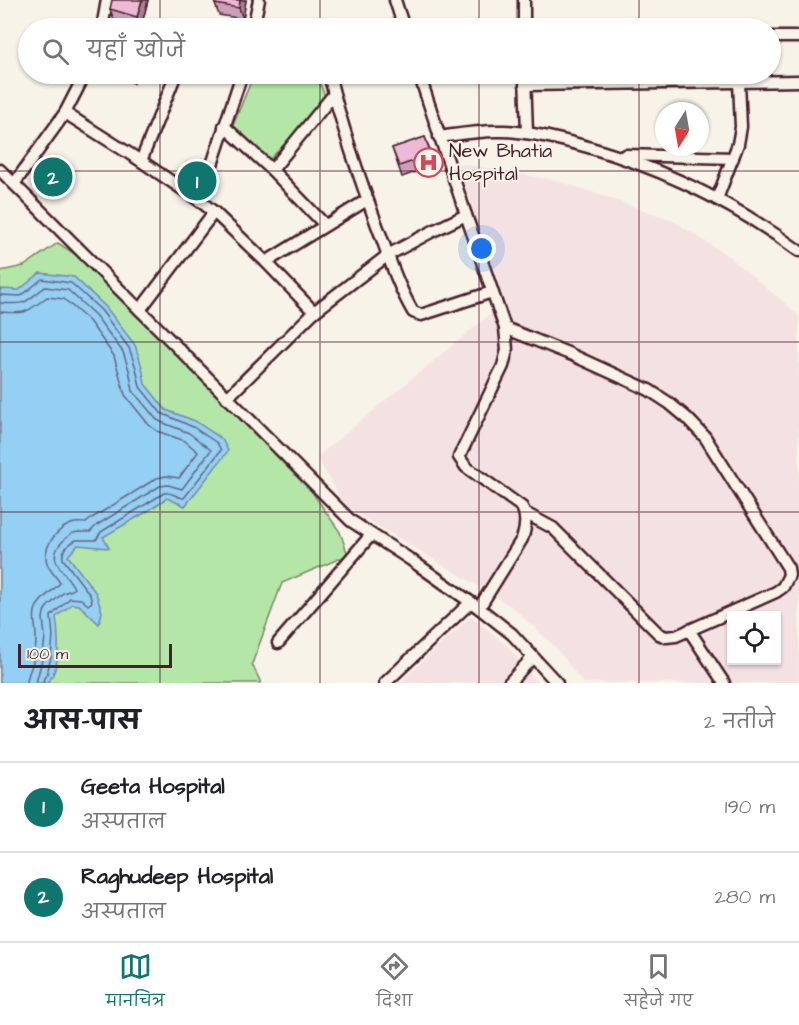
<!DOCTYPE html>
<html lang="hi">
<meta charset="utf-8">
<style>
:root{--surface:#fff;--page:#f2f2f2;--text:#202124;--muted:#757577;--line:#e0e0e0;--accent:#0f766e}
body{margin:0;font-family:"Architects Daughter","Playpen Sans Deva",sans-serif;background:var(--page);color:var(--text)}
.controls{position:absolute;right:18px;bottom:18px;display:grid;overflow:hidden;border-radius:0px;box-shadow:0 2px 4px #0004}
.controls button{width:54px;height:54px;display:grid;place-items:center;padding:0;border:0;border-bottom:2px solid var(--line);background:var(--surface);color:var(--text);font:30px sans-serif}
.compass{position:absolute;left:655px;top:102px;width:54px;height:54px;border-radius:50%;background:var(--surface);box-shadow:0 2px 4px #0004;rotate:191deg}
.scale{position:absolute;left:18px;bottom:15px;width:154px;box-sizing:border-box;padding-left:6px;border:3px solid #4a1f2b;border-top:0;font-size:16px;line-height:21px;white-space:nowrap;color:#4a1f2b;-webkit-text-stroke:4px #f7f3e8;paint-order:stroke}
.you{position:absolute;left:482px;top:249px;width:21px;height:21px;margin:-15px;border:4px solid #fff;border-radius:50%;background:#1a73e8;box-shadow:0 0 0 9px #1a73e833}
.badge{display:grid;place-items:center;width:39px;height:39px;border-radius:50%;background:var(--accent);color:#fff;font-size:20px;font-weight:700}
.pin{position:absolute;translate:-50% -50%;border:3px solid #fff;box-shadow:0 2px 6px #0006}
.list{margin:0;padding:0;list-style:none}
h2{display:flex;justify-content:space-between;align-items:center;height:78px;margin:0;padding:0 24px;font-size:26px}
h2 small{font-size:20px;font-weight:400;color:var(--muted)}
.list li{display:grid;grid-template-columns:39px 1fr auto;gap:18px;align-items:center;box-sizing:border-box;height:90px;padding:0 24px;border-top:2px solid var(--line)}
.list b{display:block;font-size:22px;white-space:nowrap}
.list p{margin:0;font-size:20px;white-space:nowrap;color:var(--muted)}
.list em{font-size:20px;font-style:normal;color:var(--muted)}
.icon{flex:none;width:33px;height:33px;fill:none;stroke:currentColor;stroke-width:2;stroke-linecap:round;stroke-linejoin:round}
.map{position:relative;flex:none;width:799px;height:683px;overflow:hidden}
.search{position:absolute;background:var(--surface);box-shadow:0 2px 4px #0004;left:18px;right:18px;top:18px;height:66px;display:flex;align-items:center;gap:15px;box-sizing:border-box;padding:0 21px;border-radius:33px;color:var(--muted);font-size:22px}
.sheet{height:258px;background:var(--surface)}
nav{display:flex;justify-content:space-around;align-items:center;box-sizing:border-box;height:84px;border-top:2px solid var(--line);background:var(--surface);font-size:16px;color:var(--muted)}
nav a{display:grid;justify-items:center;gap:3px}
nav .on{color:var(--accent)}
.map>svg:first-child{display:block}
.built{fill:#f4e2e3;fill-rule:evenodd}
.green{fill:#b3e6a7;stroke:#7e8269;stroke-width:1.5}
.water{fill:#94cff4;stroke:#7689a4;stroke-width:1.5}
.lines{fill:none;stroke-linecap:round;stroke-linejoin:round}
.shore{stroke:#68657b;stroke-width:1.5}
.minor-casing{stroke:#4a1f2b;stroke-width:15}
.minor{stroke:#f7f3e8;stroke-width:10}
.wall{fill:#cd9fb8;stroke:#4a1f2b;stroke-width:1.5}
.shaded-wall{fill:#a78296;stroke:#4a1f2b;stroke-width:1.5}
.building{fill:#eeb9d6;stroke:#4a1f2b;stroke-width:1.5}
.grid{fill:none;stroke:#4a1f2b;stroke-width:1.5;stroke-opacity:0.55}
.labels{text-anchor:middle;stroke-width:4.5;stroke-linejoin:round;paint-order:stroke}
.poi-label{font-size:20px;fill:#4a1f2b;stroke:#f7f3e8;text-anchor:start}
</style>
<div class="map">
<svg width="799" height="683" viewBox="0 0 799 683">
<rect width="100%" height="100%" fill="#f7f3e8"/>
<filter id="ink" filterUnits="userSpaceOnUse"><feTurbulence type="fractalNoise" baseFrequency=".0167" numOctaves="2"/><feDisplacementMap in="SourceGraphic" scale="12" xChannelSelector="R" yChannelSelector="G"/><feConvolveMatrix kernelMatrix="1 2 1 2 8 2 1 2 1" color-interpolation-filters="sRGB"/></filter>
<g filter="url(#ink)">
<g class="built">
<path d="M458,163L559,181L670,219L727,255L799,315V683H583L556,648L511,606L345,506L317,457L489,315L504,307ZM732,616H776V660H732Z"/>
<polygon points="471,616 507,646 538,683 399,683"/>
</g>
<g class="green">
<polygon points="254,74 316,74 327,101 268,161 231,130"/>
<polygon points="58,243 81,258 312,492 340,532 348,555 282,583 252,664 261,683 0,683 0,271 24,266"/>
</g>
<path class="water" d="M40,273L74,277L105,306L135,345L142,367L145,384L166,410L195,421L222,439L228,451L185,506L167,498L148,511L103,537L109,548L78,545L68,556L96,593L102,612L99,624L79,605L72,604L56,617C59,636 61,669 47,683H0V289L19,290Z"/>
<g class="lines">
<g class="shore">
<path d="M0,295L21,296L42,279L71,283L101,310L129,348L136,368L140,387L161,413L193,427L217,443L221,450L184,498C177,498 171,491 164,493L101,532L96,540H76C69,544 61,551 63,559L90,595L92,602L88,605L81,599L70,598L51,616L53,636L51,657L47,674L44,678L43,683"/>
<path d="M0,303C29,305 23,303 45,287L68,290L95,315L123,352L129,370L133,391L156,419L161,422L189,433L211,450L182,489L168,485L160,486L97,525L90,532C77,532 73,530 63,541C44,560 65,570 74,588L72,590L63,593L47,607L44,612L43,619L45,636L43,656L36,683"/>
<path d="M0,312C29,314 25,313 47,297L64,299L89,321L114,356L125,395L149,425L157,431L185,441L198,452L179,478L166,476L157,478L92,518L86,523C81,523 76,522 71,524C57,529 42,547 47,563C49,570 56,576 60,583C53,591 41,598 36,608C32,617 36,626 36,636C36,645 35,657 32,665C30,671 27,676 27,683"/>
</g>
<defs>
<g id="minor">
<polyline points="395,0 404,28"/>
<polyline points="102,28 107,0"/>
<polyline points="253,28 259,0"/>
<polyline points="524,28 524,0"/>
<polyline points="770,37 799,37"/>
<path d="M329,74C342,128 361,183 381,236C390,261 399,288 413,312L421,315L492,292"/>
<polyline points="390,74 420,76"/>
<path d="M419,74L466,215L505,328L507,350L503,366L459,457L466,467L522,507C527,517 526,528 522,539L479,608"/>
<polyline points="525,74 527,133"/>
<polyline points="525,85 799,81"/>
<polyline points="65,113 141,161 200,201 214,212 266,262 314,312"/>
<polyline points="224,126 272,170 325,225"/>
<path d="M439,137C460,134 481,130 503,131C532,132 559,139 588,147C664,169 735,204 799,251"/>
<polyline points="625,155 733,158"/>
<polyline points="141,161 176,74"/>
<polyline points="0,170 351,521 411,560 479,608 512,634 557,683"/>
<polyline points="272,170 334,94"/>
<polyline points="14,184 65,113 85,74"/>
<polyline points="717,199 738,144 741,127 739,82"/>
<polyline points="200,201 242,74"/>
<polyline points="266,262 367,200"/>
<polyline points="140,310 214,212"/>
<polyline points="505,328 570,354 649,390 669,403 687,418 705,437 788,568 789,575 783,587 776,592 676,636 666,637 659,634 553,528 525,513"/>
<polyline points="227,398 314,312 388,255 433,231 466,215"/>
<polyline points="689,630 724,683"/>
<polyline points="278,643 371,535"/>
<polyline points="385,683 471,602"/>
<polyline points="509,683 533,657"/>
</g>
</defs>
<use href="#minor" class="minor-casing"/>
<use href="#minor" class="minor"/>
</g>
<g class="wall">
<polygon points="148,0 141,27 114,20 110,9"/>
<polygon points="215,0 246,0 243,19 219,15 215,4"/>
<polygon points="108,74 138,74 134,83"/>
<polygon points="425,137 435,165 402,177 392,148"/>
<polygon points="39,168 62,180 55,187 42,175"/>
<polygon points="201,174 196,189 186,182 183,175"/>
</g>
<g class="shaded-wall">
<polygon points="142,0 148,0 141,27 137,17"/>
<polygon points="240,0 246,0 243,19 239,8"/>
<polygon points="132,74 138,74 134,83 131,76"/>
<polygon points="198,167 201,174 196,189 193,182"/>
<polygon points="59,172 62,180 55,187 52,180"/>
</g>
<g class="building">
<polygon points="112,0 142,0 137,17 110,9"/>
<polygon points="215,0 240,0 239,8 215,4"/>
<polygon points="425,137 431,155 399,166 392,148"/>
<polygon points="46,161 59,172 52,180 39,168"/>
<polygon points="187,163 198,167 193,182 183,175"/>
</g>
</g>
<path class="grid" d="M160,0V28M320,0V28M479,0V28M639,0V28M160,74V683M320,74V683M479,74V683M639,74V683M0,171H799M0,342H799M0,512H799"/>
<defs>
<symbol id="hospital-ring" viewBox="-11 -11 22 22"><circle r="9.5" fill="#f7f3e8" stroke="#d1495b" stroke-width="1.5"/><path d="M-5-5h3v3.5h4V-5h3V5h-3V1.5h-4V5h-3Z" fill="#d1495b"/></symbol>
</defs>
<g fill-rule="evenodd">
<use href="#hospital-ring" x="412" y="146" width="33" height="33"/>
</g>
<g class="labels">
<g class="poi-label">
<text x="449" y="157">New Bhatia<tspan x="449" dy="23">Hospital</tspan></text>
</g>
</g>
</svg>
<div class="controls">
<button><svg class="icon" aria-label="locate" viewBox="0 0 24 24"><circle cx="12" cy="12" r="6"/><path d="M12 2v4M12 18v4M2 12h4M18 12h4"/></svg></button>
</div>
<svg class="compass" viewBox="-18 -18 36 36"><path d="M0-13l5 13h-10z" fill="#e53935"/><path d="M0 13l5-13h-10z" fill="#757577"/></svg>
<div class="scale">100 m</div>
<div class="you"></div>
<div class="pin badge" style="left:197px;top:181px">1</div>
<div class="pin badge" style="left:53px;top:177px">2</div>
<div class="search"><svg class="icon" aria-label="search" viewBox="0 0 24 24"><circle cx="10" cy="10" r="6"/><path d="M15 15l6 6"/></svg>यहाँ खोजें</div>
</div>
<section class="sheet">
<h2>आस-पास<small>2 नतीजे</small></h2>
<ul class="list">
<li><span class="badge">1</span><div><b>Geeta Hospital</b><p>अस्पताल</p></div><em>190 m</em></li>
<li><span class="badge">2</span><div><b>Raghudeep Hospital</b><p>अस्पताल</p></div><em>280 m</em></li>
</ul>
</section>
<nav>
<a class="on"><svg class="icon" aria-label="map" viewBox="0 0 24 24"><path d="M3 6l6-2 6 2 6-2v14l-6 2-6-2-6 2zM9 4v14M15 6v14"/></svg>मानचित्र</a>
<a><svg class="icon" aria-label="directions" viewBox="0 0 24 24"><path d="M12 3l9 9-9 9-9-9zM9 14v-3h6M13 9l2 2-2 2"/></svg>दिशा</a>
<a><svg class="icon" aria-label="saved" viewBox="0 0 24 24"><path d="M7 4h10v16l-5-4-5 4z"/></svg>सहेजे गए</a>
</nav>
